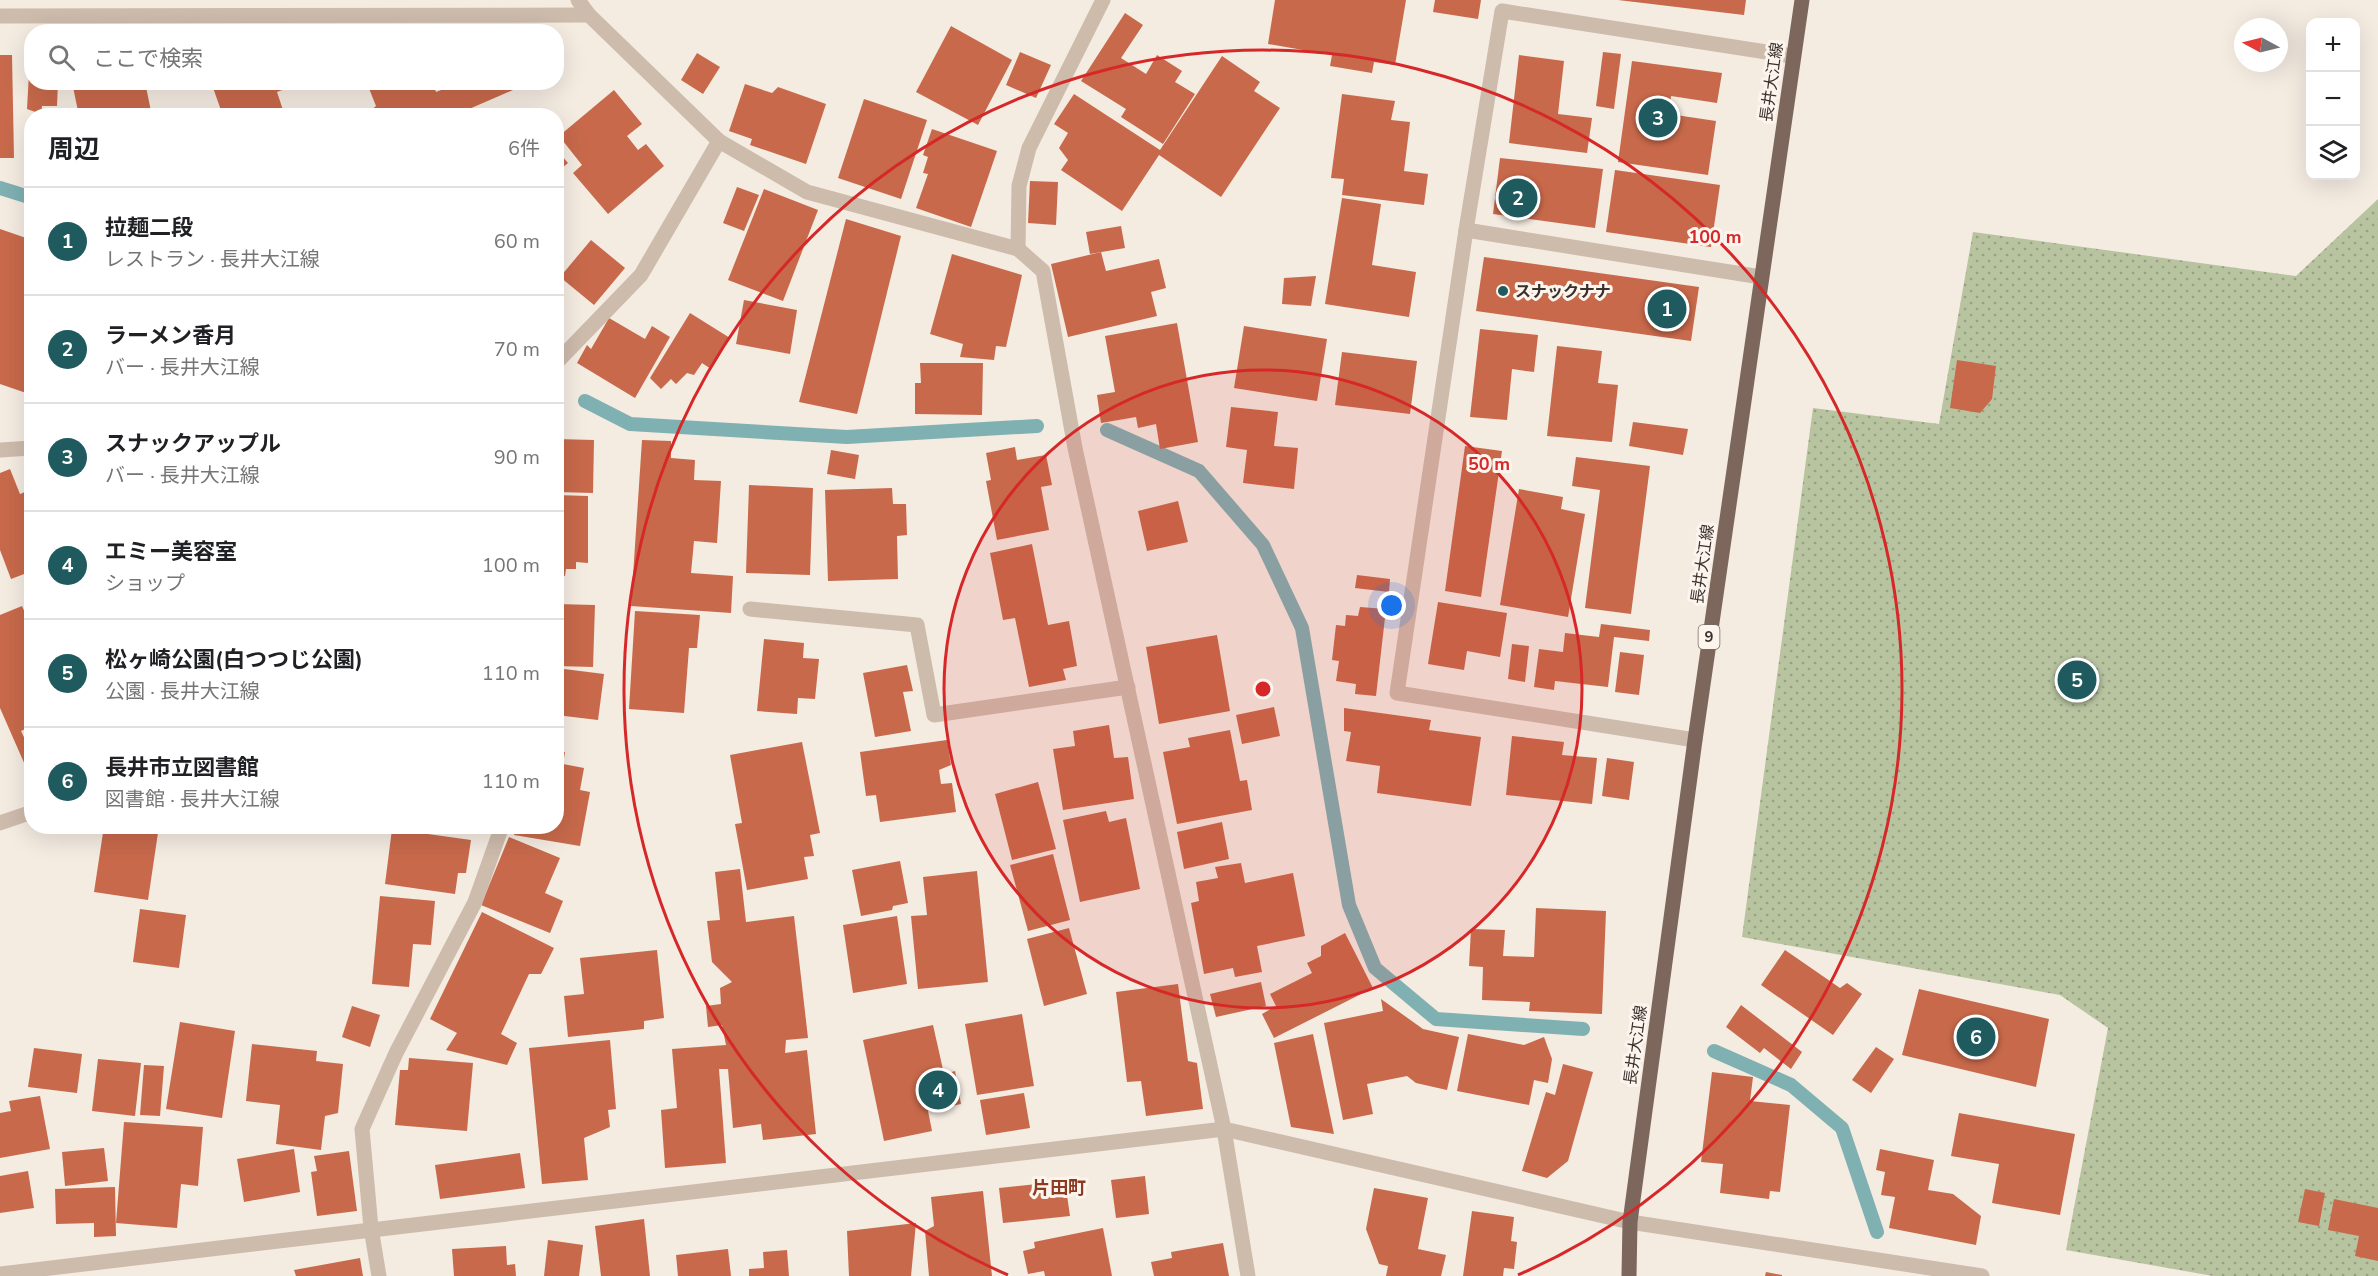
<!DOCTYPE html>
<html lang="ja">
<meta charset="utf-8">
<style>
:root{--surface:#fff;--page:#f2f2f2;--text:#202124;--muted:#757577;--line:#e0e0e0;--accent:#1f5a5e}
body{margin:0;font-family:"Nunito Sans","Noto Sans JP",sans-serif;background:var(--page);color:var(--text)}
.controls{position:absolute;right:18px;top:18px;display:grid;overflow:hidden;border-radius:12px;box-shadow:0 6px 24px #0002}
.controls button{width:54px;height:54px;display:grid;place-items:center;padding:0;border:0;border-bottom:2px solid var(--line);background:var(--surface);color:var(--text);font:30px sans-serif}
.compass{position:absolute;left:2234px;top:18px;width:54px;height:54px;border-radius:50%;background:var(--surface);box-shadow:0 6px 24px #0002;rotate:277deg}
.you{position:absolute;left:1392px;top:606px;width:21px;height:21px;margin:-15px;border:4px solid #fff;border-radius:50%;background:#1a73e8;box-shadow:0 0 0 9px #1a73e833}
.badge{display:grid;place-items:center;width:39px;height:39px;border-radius:50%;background:var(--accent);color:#fff;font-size:20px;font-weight:700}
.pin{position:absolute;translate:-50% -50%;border:3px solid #fff;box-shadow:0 2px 6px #0006}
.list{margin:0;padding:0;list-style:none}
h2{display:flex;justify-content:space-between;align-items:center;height:78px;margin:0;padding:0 24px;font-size:26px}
h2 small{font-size:20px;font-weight:400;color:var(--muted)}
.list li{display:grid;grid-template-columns:39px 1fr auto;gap:18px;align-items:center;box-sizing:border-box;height:108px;padding:0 24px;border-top:2px solid var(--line)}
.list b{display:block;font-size:22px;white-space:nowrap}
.list p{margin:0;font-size:20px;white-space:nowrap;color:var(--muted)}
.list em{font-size:20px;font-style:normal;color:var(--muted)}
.icon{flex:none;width:33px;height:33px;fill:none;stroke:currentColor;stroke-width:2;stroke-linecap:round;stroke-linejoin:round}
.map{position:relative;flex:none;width:2378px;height:1276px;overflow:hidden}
.search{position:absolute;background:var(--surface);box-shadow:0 6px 24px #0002;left:24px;top:24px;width:540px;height:66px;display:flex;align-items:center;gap:15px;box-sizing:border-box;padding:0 21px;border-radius:24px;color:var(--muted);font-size:22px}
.panel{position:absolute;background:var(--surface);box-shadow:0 6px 24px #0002;left:24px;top:108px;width:540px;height:726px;border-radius:24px}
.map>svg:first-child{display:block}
.park{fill:url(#park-dots)}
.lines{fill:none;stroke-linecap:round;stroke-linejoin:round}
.stream{stroke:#7fb0b2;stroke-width:14}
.building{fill:#c8694b}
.lane{stroke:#cdbbac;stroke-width:15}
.street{stroke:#cdbbac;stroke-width:15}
.primary{stroke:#7d675c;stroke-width:15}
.ring{fill:none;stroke:#d62828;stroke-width:3}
.poi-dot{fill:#1f5a5e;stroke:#fbf5ee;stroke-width:2}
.labels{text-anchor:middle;stroke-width:6;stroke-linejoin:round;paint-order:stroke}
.shield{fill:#fbf5ee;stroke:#756b66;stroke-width:1.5}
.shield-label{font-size:15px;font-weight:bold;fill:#3b302b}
.street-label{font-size:16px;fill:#3b302b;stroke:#fbf5ee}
.poi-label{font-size:16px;font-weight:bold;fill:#3b302b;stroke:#fbf5ee;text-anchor:start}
.neighbourhood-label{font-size:18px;font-weight:bold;fill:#8c3b22;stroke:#fbf5ee}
.centre{fill:#d62828;stroke:#fbf5ee;stroke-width:3}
.ring-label{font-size:18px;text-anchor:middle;font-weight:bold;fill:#d62828;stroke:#fbf5ee;stroke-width:6;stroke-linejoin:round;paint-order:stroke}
</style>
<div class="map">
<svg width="2378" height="1276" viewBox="0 0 2378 1276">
<defs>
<pattern id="park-dots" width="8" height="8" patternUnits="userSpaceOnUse" patternTransform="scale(1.5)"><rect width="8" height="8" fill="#b8c4a0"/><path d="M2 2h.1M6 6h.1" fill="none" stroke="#97a083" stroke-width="1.8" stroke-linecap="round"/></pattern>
</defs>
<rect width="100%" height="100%" fill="#f4ebe1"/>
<polygon class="park" points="2378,199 2378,1276 2213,1276 2066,1250 2108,1028 2060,995 1742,937 1813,408 1939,424 1973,232 2296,276"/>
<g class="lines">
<g class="stream">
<polyline points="0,188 32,198"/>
<polyline points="585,401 630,424 847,437 1037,426"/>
<polyline points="1107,430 1199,471 1263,545 1302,628 1349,905 1375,968 1436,1019 1583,1029"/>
<polyline points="1714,1051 1791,1085 1842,1128 1877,1232"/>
</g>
</g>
<g class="building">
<polygon points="1275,0 1406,0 1395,65 1374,62 1372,73 1330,66 1332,55 1268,44"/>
<polygon points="1435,0 1481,0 1478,19 1433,12"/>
<polygon points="1618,0 1746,0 1744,15"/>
<polygon points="1125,13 1143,25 1121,58 1146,74 1157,55 1182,71 1175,82 1195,94 1163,144 1121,117 1126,109 1081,81"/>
<polygon points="951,26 1012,60 978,125 916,92"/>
<polygon points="1020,52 1051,65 1036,98 1006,85"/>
<polygon points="1603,52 1621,54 1614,109 1596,106"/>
<polygon points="697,53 720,67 703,94 681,80"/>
<polygon points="0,55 12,55 14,158 0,158"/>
<polygon points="30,55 32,82 58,82 57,106 42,106 41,114 27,109"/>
<polygon points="1519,55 1564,61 1558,114 1592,118 1587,153 1509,143"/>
<polygon points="1222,56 1260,82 1254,91 1280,108 1221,197 1159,155 1122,211 1061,170 1068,160 1059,148 1068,133 1054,124 1074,94 1160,150"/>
<polygon points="1632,61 1722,73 1717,103 1671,96 1669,114 1716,121 1708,175 1618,162"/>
<polygon points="72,82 145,82 152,116 79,116"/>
<polygon points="211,82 291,82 293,86 277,92 285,116 223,116"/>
<polygon points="360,82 432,82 436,92 454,85 453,82 510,82 513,90 453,116 436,116 435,113 429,116 371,116 370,111 376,106 368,86 362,88"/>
<polygon points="745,84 772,93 778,87 826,104 806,164 750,145 752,139 729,131"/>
<polygon points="614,90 642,124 627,136 638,150 646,144 664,166 608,214 573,173 582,165 559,136"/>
<polygon points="1342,94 1395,101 1391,120 1410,122 1404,171 1428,174 1424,205 1342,195 1344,179 1331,178"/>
<polygon points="864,99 927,120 901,199 838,178"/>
<polygon points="932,129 997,151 971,227 916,208 928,174 923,173 928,157 923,155"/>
<polygon points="556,149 568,163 556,173"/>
<polygon points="1500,158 1603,169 1595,228 1493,214"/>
<polygon points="1615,170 1720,185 1711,247 1606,232"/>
<polygon points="1030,181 1058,182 1056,225 1028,223"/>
<polygon points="737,187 759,195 744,231 723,223"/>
<polygon points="764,189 818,210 783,301 728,280"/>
<polygon points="1342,198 1381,204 1372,265 1416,272 1409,317 1325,304"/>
<polygon points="556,219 563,226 556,231"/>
<polygon points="846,219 901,236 857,414 799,402"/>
<polygon points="1121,226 1125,248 1090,254 1086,232"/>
<polygon points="0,229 32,240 32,395 0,384"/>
<polygon points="591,240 625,268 594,305 560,277"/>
<polygon points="1101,252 1106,271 1159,259 1166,288 1151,292 1157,316 1068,337 1051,264"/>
<polygon points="952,254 1022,275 1006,347 996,346 994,360 960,357 963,344 930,334"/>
<polygon points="1484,257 1699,287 1691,341 1476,311"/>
<polygon points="1316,276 1311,306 1282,304 1284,278"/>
<polygon points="744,300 797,310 790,354 736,344"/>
<polygon points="690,313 730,338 711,369 702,363 694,375 687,373 676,384 671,379 661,389 650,378"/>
<polygon points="609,318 645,339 652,326 670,337 635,398 577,363 587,345 591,349"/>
<polygon points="1177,323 1198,442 1160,449 1156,424 1138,428 1136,417 1101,423 1097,395 1115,392 1105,336"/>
<polygon points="1244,326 1327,339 1317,401 1234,388"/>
<polygon points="1480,329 1538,335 1534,372 1512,369 1507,420 1470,417"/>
<polygon points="1557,346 1602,351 1598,383 1618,385 1612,442 1547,436"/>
<polygon points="1342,352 1417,361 1410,414 1335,405"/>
<polygon points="1957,360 1996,366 1992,399 1980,413 1950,408"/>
<polygon points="920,363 983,363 982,415 915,414 915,383 921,383"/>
<polygon points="1231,407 1278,412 1274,446 1298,448 1294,489 1243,483 1247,450 1226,447"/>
<polygon points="1633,422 1688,429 1683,455 1629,446"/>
<polygon points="556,439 594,440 593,493 556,492"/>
<polygon points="642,440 671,441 671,458 695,460 694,480 721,481 717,543 694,541 691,573 733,576 731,613 631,606"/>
<polygon points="1465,446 1502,451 1481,597 1445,591"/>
<polygon points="1015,447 1017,460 1046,455 1052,485 1041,487 1049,530 997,540 986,481 991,480 986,453"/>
<polygon points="831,450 859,455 855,479 827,474"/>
<polygon points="1576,457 1650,466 1631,614 1585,608 1600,490 1572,486"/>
<polygon points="10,469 20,494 32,489 32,571 11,579 0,550 0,473"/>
<polygon points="749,485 813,488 810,575 746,573"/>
<polygon points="892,488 893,504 906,504 907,535 897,536 898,579 828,581 825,490"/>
<polygon points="1519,489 1563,497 1561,509 1585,514 1568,617 1500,605"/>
<polygon points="556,495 588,496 588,563 576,562 576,569 566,569 565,576 556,576"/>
<polygon points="1178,501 1188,542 1147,551 1138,511"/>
<polygon points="1032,544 1048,625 1069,621 1077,666 1063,669 1066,680 1029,687 1015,618 1003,620 990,553"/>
<polygon points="1357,575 1390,579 1389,592 1355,588"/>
<polygon points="1438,602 1507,613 1500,657 1467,651 1464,670 1428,664"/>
<polygon points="556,604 595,605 593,667 556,666"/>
<polygon points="22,606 32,628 32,726 21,731 32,754 32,781 0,708 0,615"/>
<polygon points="1360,607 1386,609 1376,696 1355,694 1356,684 1336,681 1339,661 1332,660 1336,625 1345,626 1346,615 1358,616"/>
<polygon points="635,611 700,615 697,648 689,648 684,713 629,709"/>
<polygon points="1601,624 1650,630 1649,641 1614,637 1608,687 1555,681 1554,690 1534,687 1539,649 1563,652 1565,633 1599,637"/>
<polygon points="1217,635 1230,711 1159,724 1146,647"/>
<polygon points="764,639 804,643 803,658 819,659 815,699 798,698 797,714 757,711"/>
<polygon points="1512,644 1529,646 1525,682 1508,679"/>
<polygon points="1620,652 1644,655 1639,695 1615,692"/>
<polygon points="907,665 913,691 903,692 911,731 875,737 863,673"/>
<polygon points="556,668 604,674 598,720 556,715"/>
<polygon points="1274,707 1280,736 1242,744 1236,715"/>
<polygon points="1344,708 1431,720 1429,730 1481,737 1471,806 1377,793 1380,766 1346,761 1351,732 1344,731"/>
<polygon points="1109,725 1114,758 1128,757 1134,799 1063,810 1053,749 1075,746 1073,731"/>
<polygon points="1230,730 1240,781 1247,780 1252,810 1177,824 1163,752 1190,747 1188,738"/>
<polygon points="1512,736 1564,742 1562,755 1597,758 1592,804 1506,795"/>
<polygon points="947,740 951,765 939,770 941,784 952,783 956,812 880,822 876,795 866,796 860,752"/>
<polygon points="802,742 820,833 810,835 814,856 804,857 808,879 747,890 735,824 742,823 730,755"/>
<polygon points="556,751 565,752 563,764 584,768 580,790 590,792 580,846 514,835 516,826 556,826"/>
<polygon points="1607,758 1634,762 1629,800 1602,796"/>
<polygon points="1038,782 1056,849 1012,860 995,794"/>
<polygon points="1106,811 1109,822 1126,818 1140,889 1080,902 1063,820"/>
<polygon points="1222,822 1229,859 1184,869 1177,832"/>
<polygon points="104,826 159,826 148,900 94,892"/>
<polygon points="392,829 471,840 466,873 458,873 455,894 385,884"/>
<polygon points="509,837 560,858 545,893 563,901 550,933 481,905"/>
<polygon points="1053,854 1070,920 1028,931 1010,865"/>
<polygon points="900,861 908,903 893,906 892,910 861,916 852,870"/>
<polygon points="1241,863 1245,883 1293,873 1305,936 1257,946 1262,972 1235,977 1233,968 1204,974 1191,903 1199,901 1196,882 1218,878 1215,867"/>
<polygon points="740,869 746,922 794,916 808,1038 786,1040 785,1053 807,1050 816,1134 763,1140 761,1124 733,1128 728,1069 719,1069 726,1163 665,1168 661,1110 677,1108 672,1049 726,1045 722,1025 708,1027 706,1006 721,1004 720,988 732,982 712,962 707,921 720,920 715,872"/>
<polygon points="977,871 988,982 918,989 911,916 927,915 923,877"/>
<polygon points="380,896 435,901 431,945 413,944 409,987 372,984"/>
<polygon points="1536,908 1606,911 1602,1014 1529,1011 1530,1002 1482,1000 1483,967 1469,966 1471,929 1505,930 1503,956 1534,957"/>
<polygon points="140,909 186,915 179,968 133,962"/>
<polygon points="482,912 554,948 541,974 529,974 501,1034 517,1043 507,1065 446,1050 457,1033 430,1019"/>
<polygon points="897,916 907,984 853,993 843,925"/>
<polygon points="1069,928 1087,994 1044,1006 1027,939"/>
<polygon points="1345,933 1373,988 1274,1038 1262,1014 1276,1006 1270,994 1312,973 1307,963 1321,956 1321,946"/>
<polygon points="657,950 664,1018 644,1021 644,1029 568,1037 564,996 584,994 580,958"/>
<polygon points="1785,950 1840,988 1847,983 1862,994 1833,1035 1761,985"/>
<polygon points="1261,982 1266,1006 1216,1017 1210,994"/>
<polygon points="1178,984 1188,1061 1197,1063 1203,1109 1146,1116 1141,1081 1127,1082 1116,992"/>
<polygon points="1919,989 2049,1019 2036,1087 1902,1055"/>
<polygon points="1381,999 1423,1029 1459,1037 1447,1090 1416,1083 1407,1076 1367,1084 1373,1114 1343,1120 1324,1023 1383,1011"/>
<polygon points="1741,1005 1802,1052 1791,1069 1764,1048 1760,1053 1726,1027"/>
<polygon points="352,1006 380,1015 370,1047 342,1037"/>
<polygon points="1022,1014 1034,1086 977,1095 965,1024"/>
<polygon points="180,1022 235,1031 222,1118 166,1109"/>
<polygon points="933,1025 944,1074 955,1071 961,1104 928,1111 932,1131 884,1141 863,1040"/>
<polygon points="1313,1034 1334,1134 1291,1127 1274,1043"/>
<polygon points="1468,1034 1524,1045 1544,1037 1552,1059 1548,1083 1534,1080 1529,1105 1457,1091"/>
<polygon points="610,1040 616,1109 608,1110 610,1127 584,1138 588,1180 542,1184 529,1048"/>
<polygon points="252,1044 317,1051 316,1061 343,1064 338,1113 325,1116 321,1150 276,1144 280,1105 246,1101"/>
<polygon points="1876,1047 1894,1059 1871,1093 1852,1080"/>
<polygon points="34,1048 82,1054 77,1093 28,1087"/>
<polygon points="409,1058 473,1063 467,1131 395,1125 400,1070 408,1070"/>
<polygon points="98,1059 141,1063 135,1116 92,1111"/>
<polygon points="1563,1064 1593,1072 1568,1161 1547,1178 1522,1171 1546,1092 1555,1095"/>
<polygon points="144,1065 164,1066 160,1116 140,1115"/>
<polygon points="1712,1072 1753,1077 1750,1101 1790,1105 1780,1192 1770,1191 1769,1199 1720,1193 1723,1164 1701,1162"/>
<polygon points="1024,1093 1030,1128 986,1135 980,1100"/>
<polygon points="40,1096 50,1149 0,1158 0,1113 11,1111 9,1101"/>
<polygon points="1959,1113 2075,1134 2060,1215 1992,1203 1999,1164 1951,1156"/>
<polygon points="124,1122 203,1127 198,1186 181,1184 177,1228 116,1223"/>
<polygon points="104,1148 108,1181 65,1186 62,1152"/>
<polygon points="294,1149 300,1192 244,1202 237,1159"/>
<polygon points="1880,1149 1934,1160 1928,1190 1953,1194 1981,1216 1976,1245 1889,1228 1895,1197 1881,1195 1885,1172 1876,1170"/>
<polygon points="349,1151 357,1211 317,1216 311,1172 317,1171 314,1156"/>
<polygon points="520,1153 525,1188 440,1199 435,1165"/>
<polygon points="28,1171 34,1208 0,1213 0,1176"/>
<polygon points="1145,1176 1149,1214 1116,1218 1111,1180"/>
<polygon points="1065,1181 1070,1216 1003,1223 999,1188"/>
<polygon points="115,1187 116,1236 94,1237 94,1223 56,1224 55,1189"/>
<polygon points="1374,1188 1428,1198 1418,1249 1446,1255 1441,1276 1386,1276 1388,1266 1379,1264 1366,1229"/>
<polygon points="2305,1189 2325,1193 2319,1226 2298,1222"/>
<polygon points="983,1191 992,1276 929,1276 925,1231 934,1226 931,1197"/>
<polygon points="2334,1199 2378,1208 2378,1261 2355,1256 2359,1236 2328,1230"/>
<polygon points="1472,1211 1514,1217 1511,1241 1517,1242 1514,1269 1504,1268 1503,1276 1463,1276"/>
<polygon points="644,1219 650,1276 601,1276 595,1226"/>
<polygon points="916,1223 911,1276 849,1276 847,1231"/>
<polygon points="1103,1228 1112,1276 1045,1276 1044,1271 1028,1274 1023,1251 1035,1248 1034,1242"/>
<polygon points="548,1240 583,1245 579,1276 544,1276"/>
<polygon points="1223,1243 1229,1276 1154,1276 1151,1262 1172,1258 1171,1252"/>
<polygon points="506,1246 507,1265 515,1264 516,1276 454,1276 452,1249"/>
<polygon points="728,1249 731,1276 678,1276 676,1255"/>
<polygon points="787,1250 789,1276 749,1276 749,1269 764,1268 763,1252"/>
<polygon points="360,1258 363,1276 296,1276 294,1270"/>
<polygon points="1766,1272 1782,1275 1782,1276 1765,1276"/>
</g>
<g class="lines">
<g class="lane">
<polyline points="578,0 589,15 719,141 807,192 1018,249 1043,271 1075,448 1224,1129 1248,1276"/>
<polyline points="0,16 589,15"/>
<polyline points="1466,230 1397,693 1695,740"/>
<polyline points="1018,249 1019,186 1029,148 1103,0"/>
<polyline points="1761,277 1466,230 1502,11 1792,56"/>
<polyline points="556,363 641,275 719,141"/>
<polyline points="0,823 32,812"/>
<polyline points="379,1276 371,1228 362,1129 396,1053 475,902 502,826"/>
</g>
<g class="street">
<polyline points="0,450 32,448"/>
<polyline points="750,609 917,625 934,715 1128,687"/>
<polyline points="0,1274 1224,1129 1630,1222 1982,1276"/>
</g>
<polyline class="primary" points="1629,1276 1630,1222 1695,740 1802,0"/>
</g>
<circle cx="1263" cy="689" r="319" fill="#d62828" fill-opacity=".12"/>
<g class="ring">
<circle cx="1263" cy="689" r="319"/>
<path d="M1008 1275A639 639 0 1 1 1518 1275"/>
</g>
<circle class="poi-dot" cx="1503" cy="291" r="6"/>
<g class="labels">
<rect class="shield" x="1698.5" y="625" width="21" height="24" rx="4.5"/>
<g class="shield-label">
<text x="1709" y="642">9</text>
</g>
<g class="street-label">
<text transform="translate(1771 82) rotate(-82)" y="6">長井大江線</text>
<text transform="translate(1702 564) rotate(-82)" y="6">長井大江線</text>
<text transform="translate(1635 1045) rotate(-82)" y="6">長井大江線</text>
</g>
<g class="poi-label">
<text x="1515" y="297">スナックナナ</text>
</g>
<g class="neighbourhood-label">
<text x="1059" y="1194">片田町</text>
</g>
</g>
<circle cx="1263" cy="689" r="9" class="centre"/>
<g class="ring-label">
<text x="1715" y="243">100 m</text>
<text x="1489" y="470">50 m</text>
</g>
</svg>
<div class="controls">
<button>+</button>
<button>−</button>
<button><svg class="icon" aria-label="layers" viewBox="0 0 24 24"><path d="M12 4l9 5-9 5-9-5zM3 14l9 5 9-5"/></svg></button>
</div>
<svg class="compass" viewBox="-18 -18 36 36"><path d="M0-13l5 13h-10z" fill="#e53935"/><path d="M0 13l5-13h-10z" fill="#757577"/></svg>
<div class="you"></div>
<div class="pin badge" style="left:1667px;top:309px">1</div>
<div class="pin badge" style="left:1518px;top:198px">2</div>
<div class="pin badge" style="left:1658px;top:118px">3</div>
<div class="pin badge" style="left:938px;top:1090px">4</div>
<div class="pin badge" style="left:2077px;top:680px">5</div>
<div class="pin badge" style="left:1976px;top:1037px">6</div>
<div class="search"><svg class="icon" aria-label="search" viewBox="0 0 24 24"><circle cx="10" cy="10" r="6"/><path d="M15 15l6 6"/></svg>ここで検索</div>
<section class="panel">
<h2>周辺<small>6件</small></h2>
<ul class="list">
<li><span class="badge">1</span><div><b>拉麺二段</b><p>レストラン · 長井大江線</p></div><em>60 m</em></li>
<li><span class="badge">2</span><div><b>ラーメン香月</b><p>バー · 長井大江線</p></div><em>70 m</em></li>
<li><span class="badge">3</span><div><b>スナックアップル</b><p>バー · 長井大江線</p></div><em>90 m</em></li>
<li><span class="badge">4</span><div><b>エミー美容室</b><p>ショップ</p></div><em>100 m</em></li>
<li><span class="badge">5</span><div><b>松ヶ崎公園(白つつじ公園)</b><p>公園 · 長井大江線</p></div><em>110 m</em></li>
<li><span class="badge">6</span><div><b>長井市立図書館</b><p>図書館 · 長井大江線</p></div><em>110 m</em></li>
</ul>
</section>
</div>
